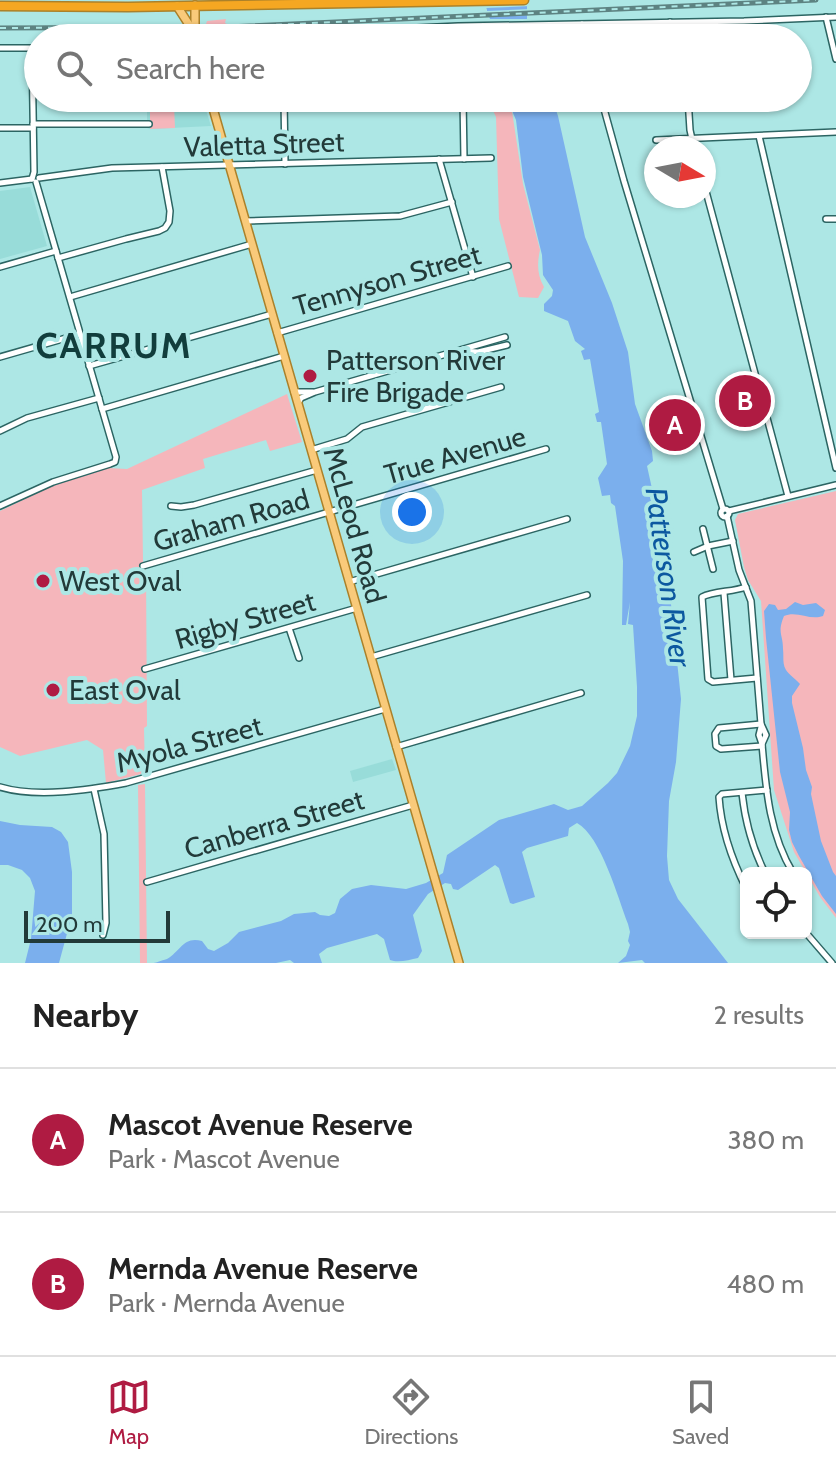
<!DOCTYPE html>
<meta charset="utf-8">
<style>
:root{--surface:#fff;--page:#f6f6f6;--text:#222;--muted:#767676;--line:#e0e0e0;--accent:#af1b42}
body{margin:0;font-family:Cabin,sans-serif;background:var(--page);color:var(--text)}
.controls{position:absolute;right:24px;bottom:24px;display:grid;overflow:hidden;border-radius:12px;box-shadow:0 2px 6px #0004}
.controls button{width:72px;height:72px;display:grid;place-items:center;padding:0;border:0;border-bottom:2px solid var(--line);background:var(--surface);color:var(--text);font:40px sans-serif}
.compass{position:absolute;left:644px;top:136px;width:72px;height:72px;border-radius:50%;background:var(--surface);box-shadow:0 2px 6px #0004;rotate:100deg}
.scale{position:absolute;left:24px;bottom:20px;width:146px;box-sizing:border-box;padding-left:8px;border:4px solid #223a39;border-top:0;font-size:22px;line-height:28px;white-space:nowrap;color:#223a39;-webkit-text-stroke:6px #ade7e5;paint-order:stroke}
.you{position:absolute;left:412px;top:512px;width:28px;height:28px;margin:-20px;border:6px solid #fff;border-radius:50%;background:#1a73e8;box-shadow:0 0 0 12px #1a73e833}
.badge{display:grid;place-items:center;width:52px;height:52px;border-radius:50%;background:var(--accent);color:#fff;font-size:26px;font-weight:700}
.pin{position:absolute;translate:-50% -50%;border:4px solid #fff;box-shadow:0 2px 8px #0006}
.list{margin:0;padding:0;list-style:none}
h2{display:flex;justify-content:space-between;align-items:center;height:104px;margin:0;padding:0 32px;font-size:34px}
h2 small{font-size:26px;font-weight:400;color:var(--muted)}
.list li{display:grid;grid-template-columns:52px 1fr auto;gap:24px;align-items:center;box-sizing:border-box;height:144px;padding:0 32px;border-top:2px solid var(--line)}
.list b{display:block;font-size:30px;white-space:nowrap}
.list p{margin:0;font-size:26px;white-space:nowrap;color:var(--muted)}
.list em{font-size:26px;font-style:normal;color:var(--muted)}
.icon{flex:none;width:44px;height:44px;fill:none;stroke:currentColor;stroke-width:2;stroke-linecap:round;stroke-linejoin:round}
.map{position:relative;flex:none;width:836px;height:963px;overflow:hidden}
.search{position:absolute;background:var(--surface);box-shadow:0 2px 6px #0004;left:24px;right:24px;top:24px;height:88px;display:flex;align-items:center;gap:20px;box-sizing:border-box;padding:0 28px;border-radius:44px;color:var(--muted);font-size:30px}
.sheet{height:392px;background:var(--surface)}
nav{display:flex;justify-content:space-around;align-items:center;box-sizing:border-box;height:112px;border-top:2px solid var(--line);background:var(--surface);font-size:22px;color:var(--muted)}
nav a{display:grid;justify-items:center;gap:4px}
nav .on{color:var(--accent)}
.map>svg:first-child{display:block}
.built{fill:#98dcd9}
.green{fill:#f5b6bb}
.water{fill:#7bafed}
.pier{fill:#ade7e5}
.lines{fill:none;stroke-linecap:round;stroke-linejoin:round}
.minor-casing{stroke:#2c6563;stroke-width:8}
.major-casing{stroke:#ab812a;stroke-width:10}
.highway-casing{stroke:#ab812a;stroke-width:11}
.minor{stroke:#fff;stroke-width:5}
.major{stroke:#f9ca7a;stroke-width:7}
.highway{stroke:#f5a722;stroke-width:8}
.rail-casing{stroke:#5d8382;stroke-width:5}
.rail{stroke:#ade7e5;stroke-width:2;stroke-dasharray:6;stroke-linecap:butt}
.poi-dot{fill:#af1b42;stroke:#ade7e5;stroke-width:3}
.labels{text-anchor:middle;stroke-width:8;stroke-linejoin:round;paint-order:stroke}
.street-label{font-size:28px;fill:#223a39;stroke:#ade7e5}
.poi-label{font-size:28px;fill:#223a39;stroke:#ade7e5;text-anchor:start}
.water-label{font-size:30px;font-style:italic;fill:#0c58a0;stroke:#ade7e5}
.district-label{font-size:36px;font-weight:bold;letter-spacing:2px;fill:#113d3c;stroke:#ade7e5}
</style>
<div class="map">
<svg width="836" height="963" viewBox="0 0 836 963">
<rect width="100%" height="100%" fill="#ade7e5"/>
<g class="built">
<polygon points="147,98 255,98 255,104 205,107 211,126 150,129 147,128"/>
<polygon points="30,187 47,246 0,259 0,191"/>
<polygon points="392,759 396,770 353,782 350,771"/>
</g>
<g class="green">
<polygon points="226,19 225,23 240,31 240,33 222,34 220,31 211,30 206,24 207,21"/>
<path d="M487,98H510L523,184L540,250C537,263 537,275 544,287L538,298L519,297L499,219L496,117Z"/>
<polygon points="174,105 175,128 150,129 150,106"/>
<polygon points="755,392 758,404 735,410 732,397"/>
<polygon points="287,394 302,442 270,451 266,440 203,459 205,468 142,490 143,561 146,571 147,726 144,728 145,773 106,783 103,750 87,740 20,756 0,747 0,511 52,486 108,468 127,469"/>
<polygon points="688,416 691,426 661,435 658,425"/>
<polygon points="836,491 836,918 820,897 794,852 774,790 761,601 748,580 744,567 735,520 738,514"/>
<polygon points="145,784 147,963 140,963 138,785"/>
</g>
<g class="water">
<polygon points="484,0 527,0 527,25 530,38 495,38"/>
<path d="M512,98H552L558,116L585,237L612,303L628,352L635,404L652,451L653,461L647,466L665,547L681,699L676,762L669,801L667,856L669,880L678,899L728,963H645L642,960L618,963L626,956L630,945L628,941L630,932L628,924C618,898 601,836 577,823L569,828L568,836L527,848L522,852L535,897L513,904L510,903L499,868L495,865L458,890L453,889L451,884L445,883L428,894L413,915L422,951L418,958C409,960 398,963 390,960L384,939L377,934L327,948L319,954L322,963H294L290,960L276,963H154C155,963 166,959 167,959C181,951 183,936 202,941L208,949L214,951L228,943L239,932L281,921L294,914L315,912L320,915L329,916L335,913L340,899L352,889L371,885L406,889L426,883L443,873L447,855L499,820L554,804L568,810L582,806L608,783L617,773L630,746L637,716V687L633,625L628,624L630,602L626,625H622L623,561L615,506L611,503L610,495L602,496L598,478L607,464L601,422H597L595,414L599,412L590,359L584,360L581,351L585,349L575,341L568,321L544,311V304L552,296L553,290L543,275L542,255L523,177L516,120L513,113Z"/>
<path d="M795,602L803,605L816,603L825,610L823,616C810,621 797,610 784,616C777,633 783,634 783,649C784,657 782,663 786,670C789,675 796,679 800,684L792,696V703L803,748L806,770L812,787L811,794L821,841L833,872L836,876V914L822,896L799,856L792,842L789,830L790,812L780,772L766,638L764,611L769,604L775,605L778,610L786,609Z"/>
<polygon points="0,821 20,825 52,827 61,832 68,842 72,872 72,915 59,963 25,963 31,939 35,891 30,878 22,870 8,865 0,865"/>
</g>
<polygon class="pier" points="480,0 531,0 531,6 486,8 487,11 531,9 531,15 489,17 490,19 531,19 533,33 529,31 494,32 495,38 493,38 491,32 489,32 485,20 487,19 487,17 485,16 483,11 485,10"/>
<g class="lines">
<defs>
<g id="minor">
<polyline points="826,17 836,59"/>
<polyline points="670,22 674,38"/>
<polyline points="582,24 585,38"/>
<polyline points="293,38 334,32 458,26 744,21 836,17"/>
<polyline points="0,48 38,48"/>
<polyline points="284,98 285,164"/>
<polyline points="463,98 464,159"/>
<polyline points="601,98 624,181 723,509"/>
<polyline points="688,98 690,130 694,148"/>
<polyline points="33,124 149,124"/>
<polyline points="0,128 33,128"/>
<polyline points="759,136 836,468"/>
<polyline points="656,140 836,132"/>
<polyline points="439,159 473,277"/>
<polyline points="39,178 112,168 491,158"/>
<polyline points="32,179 34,172 32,48"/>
<polyline points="0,183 32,179"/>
<polyline points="704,184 788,496"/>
<polyline points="826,219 836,219"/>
<polyline points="245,221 400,216 452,202"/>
<polyline points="58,258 126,239 159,231 165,228 169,222 170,211 162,167"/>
<polyline points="0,267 56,251"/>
<polyline points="70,297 252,244"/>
<polyline points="277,333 508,266"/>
<polyline points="460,351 478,352 507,345"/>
<polyline points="0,357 80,334"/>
<polyline points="89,366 272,314"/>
<polyline points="294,392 313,392"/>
<polyline points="298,403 301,398 315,392 505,337"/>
<polyline points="102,409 284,356"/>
<polyline points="0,431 27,418 99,398"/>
<polyline points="311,450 347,439 362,427 501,387"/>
<polyline points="0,506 53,482 110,464 115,462 116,457 36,182"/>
<polyline points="171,506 181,507 194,505 317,470"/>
<circle cx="725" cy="513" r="4"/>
<polyline points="729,511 836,485"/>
<polyline points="727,516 739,570 751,601 761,724 766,735 762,744"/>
<polyline points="703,529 713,569"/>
<polyline points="694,552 708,546 733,541"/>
<polyline points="143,566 546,449"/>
<polyline points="349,582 567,519"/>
<path d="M746,587C732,592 714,591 702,597L708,679L713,682L757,678"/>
<polyline points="724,593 731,680"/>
<polyline points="289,628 299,658"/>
<polyline points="371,657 587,595"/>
<polyline points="145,669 357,608"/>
<polyline points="761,724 719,728 715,734 716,746 721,749 762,746"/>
<path d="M761,727L759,735L762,744C766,789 769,833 793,873"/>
<polyline points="396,747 581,693"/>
<path d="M0,787C37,798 88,790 126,783L385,709"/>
<polyline points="94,789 104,834 106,923 103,935"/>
<path d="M742,793C745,821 752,847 765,873"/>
<polyline points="147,882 413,805"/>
<path d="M746,888C732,860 721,828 719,797L722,794L767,790"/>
<polyline points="806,917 807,934 832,963"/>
</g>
<g id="major">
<polyline points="177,6 195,34"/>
<polyline points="195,32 195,5"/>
<polyline points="210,98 459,963"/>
</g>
<polyline id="highway" points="0,6 128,7 524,0"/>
</defs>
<use href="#minor" class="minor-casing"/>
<use href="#major" class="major-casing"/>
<use href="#highway" class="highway-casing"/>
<use href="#minor" class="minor"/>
<use href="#major" class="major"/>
<use href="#highway" class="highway"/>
<defs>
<polyline id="rail" points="0,28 227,27 816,0"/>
</defs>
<use href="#rail" class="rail-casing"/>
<use href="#rail" class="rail"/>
</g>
<g class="poi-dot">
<circle cx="310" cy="376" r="8"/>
<circle cx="43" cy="581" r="8"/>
<circle cx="53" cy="690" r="8"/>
</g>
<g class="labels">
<g class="street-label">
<text transform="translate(264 144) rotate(-2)" y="10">Valetta Street</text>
<text transform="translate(387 280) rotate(-16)" y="10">Tennyson Street</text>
<text transform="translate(455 455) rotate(-16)" y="10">True Avenue</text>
<text transform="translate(231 520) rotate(-16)" y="10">Graham Road</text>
<text transform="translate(355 525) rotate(74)" y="10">McLeod Road</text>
<text transform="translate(245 620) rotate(-16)" y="10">Rigby Street</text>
<text transform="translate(189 744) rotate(-15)" y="10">Myola Street</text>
<text transform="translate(274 824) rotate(-16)" y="10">Canberra Street</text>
</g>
<g class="poi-label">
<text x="326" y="370">Patterson River<tspan x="326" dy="32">Fire Brigade</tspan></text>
<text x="59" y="591">West Oval</text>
<text x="69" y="700">East Oval</text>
</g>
<g class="water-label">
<text transform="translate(668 577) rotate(82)" y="10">Patterson River</text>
</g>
<g class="district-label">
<text x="114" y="358">CARRUM</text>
</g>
</g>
</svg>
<div class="controls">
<button><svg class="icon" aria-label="locate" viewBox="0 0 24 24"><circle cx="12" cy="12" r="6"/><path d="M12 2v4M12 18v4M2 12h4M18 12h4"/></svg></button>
</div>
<svg class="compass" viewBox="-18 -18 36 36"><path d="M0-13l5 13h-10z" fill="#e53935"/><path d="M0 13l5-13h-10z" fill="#767676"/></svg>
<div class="scale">200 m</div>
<div class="you"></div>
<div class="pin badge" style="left:675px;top:425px">A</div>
<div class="pin badge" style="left:745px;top:401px">B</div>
<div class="search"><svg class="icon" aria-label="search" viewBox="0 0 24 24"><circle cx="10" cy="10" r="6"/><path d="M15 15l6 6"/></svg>Search here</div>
</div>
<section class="sheet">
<h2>Nearby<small>2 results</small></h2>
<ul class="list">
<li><span class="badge">A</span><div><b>Mascot Avenue Reserve</b><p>Park · Mascot Avenue</p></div><em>380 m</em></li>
<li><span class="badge">B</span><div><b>Mernda Avenue Reserve</b><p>Park · Mernda Avenue</p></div><em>480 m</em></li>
</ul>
</section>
<nav>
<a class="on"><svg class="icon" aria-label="map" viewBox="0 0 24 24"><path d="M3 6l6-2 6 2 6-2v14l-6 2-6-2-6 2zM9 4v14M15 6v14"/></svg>Map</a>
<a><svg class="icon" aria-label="directions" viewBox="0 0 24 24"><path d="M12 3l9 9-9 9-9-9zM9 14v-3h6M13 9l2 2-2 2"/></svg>Directions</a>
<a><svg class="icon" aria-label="saved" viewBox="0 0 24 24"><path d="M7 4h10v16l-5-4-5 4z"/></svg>Saved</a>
</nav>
